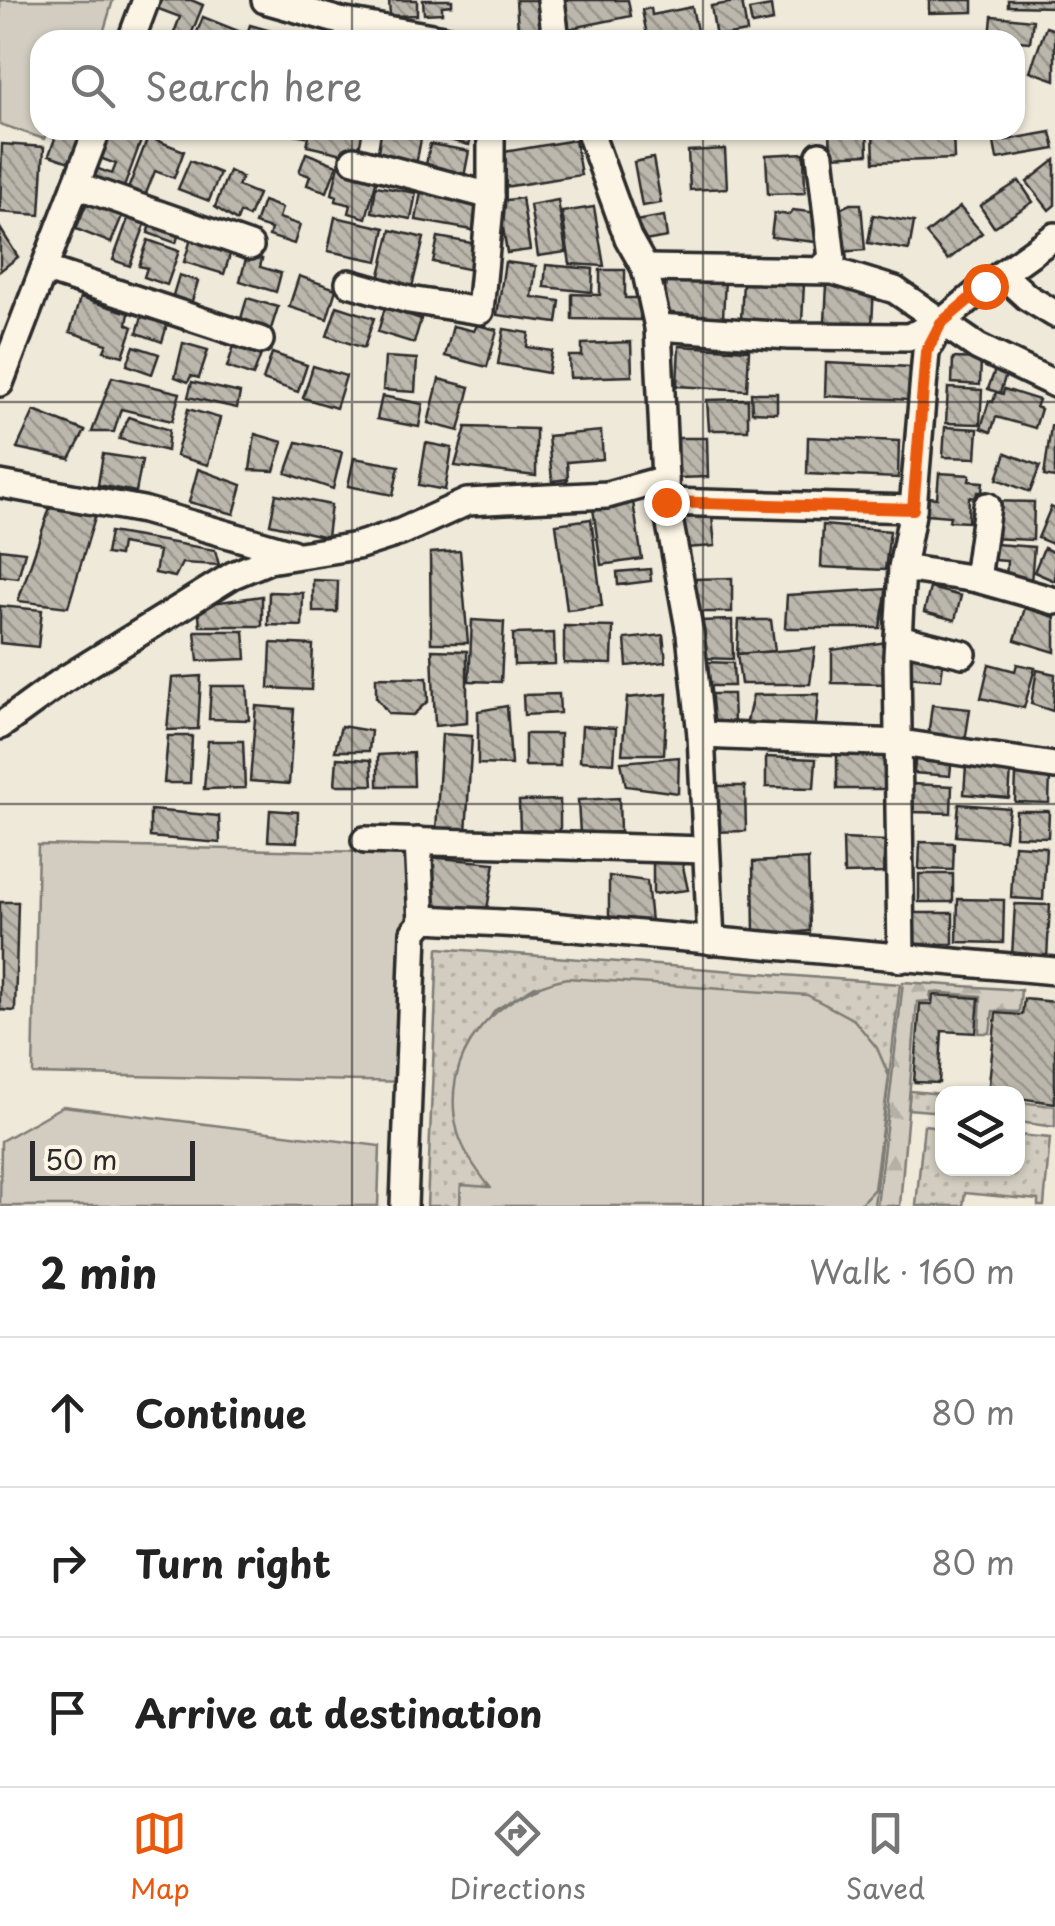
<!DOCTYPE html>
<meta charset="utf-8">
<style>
:root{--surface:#fff;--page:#f2f2f2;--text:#222;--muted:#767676;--line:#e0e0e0;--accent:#ea580c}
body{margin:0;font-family:"Playpen Sans",sans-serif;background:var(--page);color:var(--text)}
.controls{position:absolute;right:30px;bottom:30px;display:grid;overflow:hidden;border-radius:20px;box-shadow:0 2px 8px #0004}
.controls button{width:90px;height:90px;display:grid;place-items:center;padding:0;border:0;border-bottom:2px solid var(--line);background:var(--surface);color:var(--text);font:50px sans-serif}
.scale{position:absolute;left:30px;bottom:25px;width:165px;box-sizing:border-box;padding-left:10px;border:5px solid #2b2b2b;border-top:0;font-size:28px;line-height:35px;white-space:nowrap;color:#2b2b2b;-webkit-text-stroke:8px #fcf5e5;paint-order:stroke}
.stop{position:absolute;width:30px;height:30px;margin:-22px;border:8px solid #ea580c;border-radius:50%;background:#fff}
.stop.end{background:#ea580c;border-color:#fff;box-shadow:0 2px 10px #0008}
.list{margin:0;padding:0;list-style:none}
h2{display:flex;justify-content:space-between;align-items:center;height:130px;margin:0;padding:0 40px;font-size:42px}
h2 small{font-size:32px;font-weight:400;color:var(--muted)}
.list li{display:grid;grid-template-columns:65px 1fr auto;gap:30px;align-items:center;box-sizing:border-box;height:150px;padding:0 40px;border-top:2px solid var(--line)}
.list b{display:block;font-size:38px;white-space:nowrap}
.list em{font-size:32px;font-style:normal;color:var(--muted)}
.icon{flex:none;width:55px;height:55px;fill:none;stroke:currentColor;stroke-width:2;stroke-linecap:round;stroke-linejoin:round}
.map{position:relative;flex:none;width:1055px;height:1206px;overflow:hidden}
.search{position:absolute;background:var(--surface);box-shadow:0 2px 8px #0004;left:30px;right:30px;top:30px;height:110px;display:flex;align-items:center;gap:25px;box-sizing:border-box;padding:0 35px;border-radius:30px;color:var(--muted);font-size:38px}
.sheet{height:580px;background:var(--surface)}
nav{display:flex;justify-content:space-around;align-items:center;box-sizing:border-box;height:140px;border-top:2px solid var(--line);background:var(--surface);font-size:28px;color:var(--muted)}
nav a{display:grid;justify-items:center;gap:5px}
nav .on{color:var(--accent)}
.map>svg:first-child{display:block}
.grass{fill:url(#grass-dots);stroke:#7e7c76;stroke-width:2.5}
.forest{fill:url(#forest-firs);stroke:#7e7c76;stroke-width:2.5}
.park{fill:#d2cdc0;stroke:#7e7c76;stroke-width:2.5}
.building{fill:url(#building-back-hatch);stroke:#2b2b2b;stroke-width:2.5}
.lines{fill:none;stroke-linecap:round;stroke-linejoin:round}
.minor-casing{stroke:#2b2b2b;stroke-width:32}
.minor{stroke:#fcf5e5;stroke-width:25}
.route{stroke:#ea580c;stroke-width:12}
.grid{fill:none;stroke:#2b2b2b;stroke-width:2.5;stroke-opacity:0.55}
</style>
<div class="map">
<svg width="1055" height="1206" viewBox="0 0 1055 1206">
<defs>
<pattern id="grass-dots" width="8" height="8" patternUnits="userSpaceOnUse" patternTransform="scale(2.5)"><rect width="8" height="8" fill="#d2cdc0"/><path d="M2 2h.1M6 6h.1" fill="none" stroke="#b4b0a5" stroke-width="1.8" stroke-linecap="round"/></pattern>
<pattern id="forest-firs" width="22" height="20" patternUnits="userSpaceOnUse" patternTransform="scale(2.5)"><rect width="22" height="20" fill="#d2cdc0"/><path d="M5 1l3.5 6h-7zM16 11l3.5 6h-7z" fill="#b4b0a5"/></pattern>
<pattern id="building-back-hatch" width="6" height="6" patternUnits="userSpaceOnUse" patternTransform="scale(2.5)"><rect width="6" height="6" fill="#bcb7ac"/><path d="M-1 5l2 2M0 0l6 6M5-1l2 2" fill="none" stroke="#99958c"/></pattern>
</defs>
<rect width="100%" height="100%" fill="#efe9da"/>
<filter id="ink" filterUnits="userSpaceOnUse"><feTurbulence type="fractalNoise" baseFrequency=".01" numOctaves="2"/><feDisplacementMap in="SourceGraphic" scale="20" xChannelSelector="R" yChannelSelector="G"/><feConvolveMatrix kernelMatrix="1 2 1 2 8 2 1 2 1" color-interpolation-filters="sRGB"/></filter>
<g filter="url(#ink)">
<g class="grass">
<polygon points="438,948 900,984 874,1206 858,1206 874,1189 888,1071 535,986 494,1011 454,1092 458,1132 466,1151 491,1188 461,1185 460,1206 427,1206"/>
<polygon points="910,1091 942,1094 942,1112 908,1109"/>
<polygon points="1018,1102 1055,1106 1055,1127 1018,1122"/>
<polygon points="924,1125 942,1127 942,1168 1018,1168 1018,1135 1050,1138 1044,1206 1038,1206 1038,1200 965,1193 963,1206 916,1206"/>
</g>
<polygon class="forest" points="903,982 1021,990 1019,1012 993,1011 990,1033 979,1033 981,996 931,992 930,1001 917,1002 900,1206 877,1206"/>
<g class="park">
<polygon points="0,0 113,0 101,40 40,40 40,130 48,130 44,139 0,124"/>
<polygon points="38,845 415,853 411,1082 33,1074"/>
<path d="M567,978L807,995L854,1020L877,1048L889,1076L874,1189L858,1206H460L461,1185L490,1187C477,1171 464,1153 458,1133C437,1055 495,993 567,978Z"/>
<polygon points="63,1106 380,1146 378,1206 0,1206 1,1141"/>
</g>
<g class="building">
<polygon points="159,0 191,0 203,5 189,40 172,38 180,17 156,8"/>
<polygon points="389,0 417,0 417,15 390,16"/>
<polygon points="423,0 452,0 452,5 442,6 442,13 424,14"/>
<polygon points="516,0 538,0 540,29 518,30"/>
<polygon points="557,0 628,0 631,16 563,30"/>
<polygon points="929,0 973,0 973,12 929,13"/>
<polygon points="1008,0 1055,0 1055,7 1008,6"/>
<polygon points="742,1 747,32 716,37 711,6"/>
<polygon points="771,6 773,21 752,25 749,10"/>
<polygon points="692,7 699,40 648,40 642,10 651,8 652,15"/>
<polygon points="992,16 1033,20 1030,42 990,39"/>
<polygon points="203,17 243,33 240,40 208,40 196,35"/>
<polygon points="250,25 286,35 284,40 245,40"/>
<polygon points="1046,27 1055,30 1055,80 1030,71"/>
<polygon points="339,32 363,40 336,40"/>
<polygon points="621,33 622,40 591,40"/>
<rect x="1015" y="50" width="6" height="24"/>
<polygon points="58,130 83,130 72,163 49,155"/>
<polygon points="110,130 142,138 123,190 92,179 96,168 112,174 116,164 100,158"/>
<polygon points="269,130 307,130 306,136"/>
<polygon points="310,130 363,130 357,157 307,146"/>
<polygon points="434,130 473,130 469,145 433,136"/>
<polygon points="501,130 522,130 523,136 501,137"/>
<polygon points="830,130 867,130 868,154 831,156"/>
<polygon points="873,130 953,130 954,159 874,162"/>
<polygon points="381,132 421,139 416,165 377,158"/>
<polygon points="1051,132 1055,149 997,159 994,142"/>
<polygon points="148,137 184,151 174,178 155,171 145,196 128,189"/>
<polygon points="575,140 581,175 504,187 498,153"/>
<polygon points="2,144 44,147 40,215 0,212"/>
<polygon points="430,144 469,151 464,177 425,170"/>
<polygon points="725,149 727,188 690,190 688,151"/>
<polygon points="306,153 337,165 327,192 307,185 310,176 299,172"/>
<polygon points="804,153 805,193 768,194 766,155"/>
<polygon points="653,158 661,203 642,206 634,162"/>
<polygon points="1055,160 1055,205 1049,210 1027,182"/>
<polygon points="190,161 220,173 209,201 178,189"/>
<polygon points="339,165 378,175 366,218 349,213 351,205 336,201 337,196 332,194"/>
<polygon points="229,171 242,177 238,186 258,194 249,217 240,213 237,221 215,207"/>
<polygon points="1019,181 1033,202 994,227 980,206"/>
<polygon points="376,186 416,193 411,219 372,212"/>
<polygon points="421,192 483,202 478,231 416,220"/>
<polygon points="522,198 530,250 507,253 499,201"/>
<polygon points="558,200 566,252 538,256 530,205"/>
<polygon points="263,201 282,208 279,218 300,225 294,244 269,236 271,229 255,224"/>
<polygon points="87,202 122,216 111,243 76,229"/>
<polygon points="850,204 861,204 865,250 839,252 837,210"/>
<polygon points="594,207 604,266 570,264 562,212"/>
<polygon points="960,207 982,233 948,260 926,234"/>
<polygon points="793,210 818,213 816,242 771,237 774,213 789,215"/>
<polygon points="130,213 147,219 130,266 113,260"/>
<polygon points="873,215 914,222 909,250 868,243"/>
<polygon points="664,216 667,237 639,242 635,221"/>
<polygon points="335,217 385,228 378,261 328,251"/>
<polygon points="153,220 180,230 176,243 148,233"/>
<polygon points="0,228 18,257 0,271"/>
<polygon points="391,230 424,238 412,287 379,279"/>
<polygon points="438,237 477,244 472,270 433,262"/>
<polygon points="191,239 231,251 224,274 184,262"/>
<polygon points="148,240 179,251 167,285 144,277 147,268 139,266"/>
<polygon points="247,255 262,259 260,267 281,273 276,292 240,281"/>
<polygon points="505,262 536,266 532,297 560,301 557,323 497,315"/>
<polygon points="546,265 593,269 592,292 544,287"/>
<polygon points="600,270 625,270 625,298 641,298 640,320 572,319 572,294 600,295"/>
<polygon points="179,275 198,281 190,308 171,302"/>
<polygon points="299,276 336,289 327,319 289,307"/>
<polygon points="666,276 725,279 723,318 664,316"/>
<polygon points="743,281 804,283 802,322 741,320"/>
<polygon points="827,285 874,287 872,324 825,322"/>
<polygon points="80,298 129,313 127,324 133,327 123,356 104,351 107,344 70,332"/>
<polygon points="247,298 278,307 270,332 240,322"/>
<polygon points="337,306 374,318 364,348 327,336"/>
<polygon points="385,307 421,319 414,343 378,332"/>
<polygon points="143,313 168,322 162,342 137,333"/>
<polygon points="477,325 497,330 487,367 445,356 453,326 474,331"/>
<polygon points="504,329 529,333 527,347 552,351 548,373 498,364"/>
<polygon points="631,342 632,376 570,378 569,356 582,356 582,344"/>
<polygon points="183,343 208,350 199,378 191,376 188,382 175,377"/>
<polygon points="235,343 262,352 253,376 227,367"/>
<polygon points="134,346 159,354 152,374 127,365"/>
<polygon points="679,346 749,350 747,390 677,386"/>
<polygon points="272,353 307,365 298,392 263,380"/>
<polygon points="385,357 417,359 415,392 383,390"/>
<polygon points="953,358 981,359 980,385 952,383"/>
<polygon points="826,363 911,367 909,400 825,396"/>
<polygon points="313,366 346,376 336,408 303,398"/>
<polygon points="996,367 1007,371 1000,393 988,389"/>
<polygon points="112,377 180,393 172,421 121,409 114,432 92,432"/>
<polygon points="439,379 470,387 459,431 428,423"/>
<polygon points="192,382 240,393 237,408 188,397"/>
<polygon points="948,388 982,390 980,424 946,423"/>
<polygon points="1004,389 1039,400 1036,407 1041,409 1035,428 996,417 991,432 981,428 989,401 993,402 996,392 1003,394"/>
<polygon points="751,393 777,393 777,413 752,412"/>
<polygon points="382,396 423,404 419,427 377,419"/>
<polygon points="748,399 748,430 709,430 707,400"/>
<polygon points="188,409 220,418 208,465 176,456"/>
<polygon points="34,411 85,431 70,459 17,448"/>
<polygon points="129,417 169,430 167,451 119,439"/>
<polygon points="1051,426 1055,427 1055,478 1044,476"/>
<polygon points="466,427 536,429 536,476 455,466"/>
<polygon points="945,427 978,429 976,458 943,457"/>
<polygon points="601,431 603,459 567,462 568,479 552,481 548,436"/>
<polygon points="255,434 283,442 274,471 250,470"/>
<polygon points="808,437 899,441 898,478 807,474"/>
<polygon points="678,438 707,438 708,477 678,478"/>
<polygon points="297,442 342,452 333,489 286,473"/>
<polygon points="426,443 452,448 445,490 419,485"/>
<polygon points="1006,453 1040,466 1030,492 997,479"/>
<polygon points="103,454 142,460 136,492 98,485"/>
<polygon points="354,458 399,466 393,495 348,486"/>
<polygon points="198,469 242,485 234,514 189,502"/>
<polygon points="939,473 970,475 969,481 983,482 982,492 977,492 976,498 969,497 968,522 949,521 950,516 927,514 929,497 937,498"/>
<polygon points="276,494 331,505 327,537 270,524"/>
<polygon points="53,499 98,507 68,607 18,601"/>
<polygon points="990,501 1034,502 1033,540 989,538"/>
<polygon points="633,502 642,559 601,565 593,508"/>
<polygon points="1051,507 1055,509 1055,545 1038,538"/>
<polygon points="712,516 715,546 684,548 682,518"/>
<polygon points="591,519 602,606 567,610 556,524"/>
<polygon points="823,525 890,531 885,570 821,567"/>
<polygon points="110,532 215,550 219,565 182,563 175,577 155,573 159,551 121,544 119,556 106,554"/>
<polygon points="995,544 1034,547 1031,582 1006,580 1007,561 994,560"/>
<polygon points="1044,548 1055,553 1055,581 1034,572"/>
<polygon points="0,549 25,552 18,578 0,576"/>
<polygon points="460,551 468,643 431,643 430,553"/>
<polygon points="650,569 651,581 618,585 617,572"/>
<polygon points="732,578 732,612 692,612 692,579"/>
<polygon points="313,580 338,581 337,612 313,612"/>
<polygon points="930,588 961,596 955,620 924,612"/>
<polygon points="887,589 880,628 785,628 787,595"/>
<polygon points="269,592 303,593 302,626 268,625"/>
<polygon points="262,596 262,626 200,626 198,605"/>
<polygon points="0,606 42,610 38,647 0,643"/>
<polygon points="1025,608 1055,617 1055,652 1015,640"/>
<polygon points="472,620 504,622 501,682 469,681"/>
<polygon points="732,620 733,659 699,658 698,621"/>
<polygon points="739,620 771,620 775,651 737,654"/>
<polygon points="564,626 613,627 612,664 564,663"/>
<polygon points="195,631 244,631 246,659 198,661"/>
<polygon points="554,633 555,664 514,665 513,634"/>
<polygon points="663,635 666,662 627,666 625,639"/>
<polygon points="887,642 883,684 832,683 832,650"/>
<polygon points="271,643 313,645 311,690 269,688"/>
<polygon points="815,648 810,684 741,684 737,654"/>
<polygon points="907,648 944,656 941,680 906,677"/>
<polygon points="432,650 467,651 467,723 435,726"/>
<polygon points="705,662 733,663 734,686 703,686"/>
<polygon points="989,664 1015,671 1017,664 1035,668 1024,708 981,698"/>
<polygon points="1037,670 1055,674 1053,711 1031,704"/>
<polygon points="201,676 198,729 167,730 172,678"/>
<polygon points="376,677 427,678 428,701 413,715 389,714 376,697"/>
<polygon points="211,686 247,686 249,720 209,719"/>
<polygon points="559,694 560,713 524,715 523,695"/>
<polygon points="667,694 664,754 622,754 627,698"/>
<polygon points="705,694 733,694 734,723 706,720"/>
<polygon points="819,694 815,731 745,730 753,695"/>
<polygon points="932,705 970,709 965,742 928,737"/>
<polygon points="256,706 294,709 289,784 250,781"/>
<polygon points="507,706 511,765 478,764 478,711"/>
<polygon points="341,726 371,731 369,751 335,751"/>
<polygon points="582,726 616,728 614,763 580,761"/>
<polygon points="442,734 472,736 466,833 436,831"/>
<rect x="525" y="734" width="35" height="32"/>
<polygon points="168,736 192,736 190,783 164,783"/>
<polygon points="208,741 243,741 245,788 204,789"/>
<rect x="837" y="750" width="51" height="39"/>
<polygon points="916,750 952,755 950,776 914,773"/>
<polygon points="413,753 414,786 378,786 378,755"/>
<polygon points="679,757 678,793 626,786 621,762"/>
<polygon points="766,757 816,759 814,788 766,787"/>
<polygon points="337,758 371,760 373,785 335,785"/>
<polygon points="966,765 1011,770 1009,798 964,794"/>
<polygon points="1016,774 1050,775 1049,803 1015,802"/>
<polygon points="912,784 952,786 951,813 911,812"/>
<polygon points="709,786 745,786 746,831 711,832"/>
<polygon points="619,798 620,832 580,834 578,800"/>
<polygon points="560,800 560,831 520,832 519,801"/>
<polygon points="959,804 1009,808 1005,840 956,836"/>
<polygon points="150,810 219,816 220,843 150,837"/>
<polygon points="270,810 298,812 297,842 268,841"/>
<polygon points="1016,811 1049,811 1048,837 1015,836"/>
<polygon points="843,839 885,841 883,873 844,874"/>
<polygon points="920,842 954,843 953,870 919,869"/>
<polygon points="1014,845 1046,847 1043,900 1011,898"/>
<polygon points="428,857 495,863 487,909 429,909"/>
<polygon points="808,859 810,931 754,936 753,862"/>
<polygon points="653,862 682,862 688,890 653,894"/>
<rect x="919" y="874" width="34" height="28"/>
<polygon points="609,876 647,881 651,922 609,922"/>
<polygon points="958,899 1004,900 1003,943 957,942"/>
<polygon points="0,902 18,902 15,1011 0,1010"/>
<polygon points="1015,904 1050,905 1047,958 1012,956"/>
<rect x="912" y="913" width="41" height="31"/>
<polygon points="933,995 979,998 976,1033 942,1031 939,1083 914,1082 920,1004 932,1004"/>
<polygon points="1024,999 1055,1002 1055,1103 1018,1098 1018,1094 988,1094 996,1013 1022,1015"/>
</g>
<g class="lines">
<defs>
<g id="minor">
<polyline points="265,0 340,21 449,40"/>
<polyline points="551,0 556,40"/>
<polyline points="131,40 146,0"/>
<polyline points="589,130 628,238 645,268 658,327 666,502 690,634 701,735 711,941"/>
<polyline points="820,155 832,259 820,270"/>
<polyline points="354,160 491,196"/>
<polyline points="76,185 250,246"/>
<polyline points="645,268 833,271 895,290 978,347 1055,384"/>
<polyline points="44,269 260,340"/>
<polyline points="1002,274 1027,297 1055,314"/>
<polyline points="349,283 409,300 480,311 491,196 491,130"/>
<polyline points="658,327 789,336 908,337 941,323 985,286 1055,236"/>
<polyline points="0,383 97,130"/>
<polyline points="0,484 143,510 292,553"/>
<polyline points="666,502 913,509"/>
<polyline points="902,568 977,579 1055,601"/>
<polyline points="977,579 987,506"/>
<polyline points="898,638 963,654"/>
<polyline points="0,726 62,681 233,575 269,560 357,546 401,532 467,502 607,495 665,479"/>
<polyline points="701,735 901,743 1055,766"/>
<polyline points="365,840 706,850"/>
<polyline points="418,841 422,922"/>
<polyline points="901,959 897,656 902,568 913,509 926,352 941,323"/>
<polyline points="404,1206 414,932 425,919 540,925 1055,971"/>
</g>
</defs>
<use href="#minor" class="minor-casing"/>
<use href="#minor" class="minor"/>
</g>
</g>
<g class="lines" filter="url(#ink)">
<polyline class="route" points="666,502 913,509 926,352 941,323 985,286"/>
</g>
<path class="grid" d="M352,0V40M703,0V40M352,130V1206M703,130V1206M0,402H1055M0,804H1055"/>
</svg>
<div class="controls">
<button><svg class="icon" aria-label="layers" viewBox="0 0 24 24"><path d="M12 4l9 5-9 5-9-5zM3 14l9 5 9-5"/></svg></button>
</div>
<div class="scale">50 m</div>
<div class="stop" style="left:985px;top:286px"></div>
<div class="stop end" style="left:666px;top:502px"></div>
<div class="search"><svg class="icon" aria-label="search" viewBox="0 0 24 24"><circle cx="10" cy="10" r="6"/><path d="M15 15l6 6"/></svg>Search here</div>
</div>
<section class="sheet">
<h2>2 min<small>Walk · 160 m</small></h2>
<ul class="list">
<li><svg class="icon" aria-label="ahead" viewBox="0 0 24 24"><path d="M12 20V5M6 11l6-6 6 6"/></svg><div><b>Continue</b></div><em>80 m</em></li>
<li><svg class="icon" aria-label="right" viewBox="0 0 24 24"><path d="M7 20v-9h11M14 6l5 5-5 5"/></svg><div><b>Turn right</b></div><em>80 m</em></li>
<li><svg class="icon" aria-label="arrive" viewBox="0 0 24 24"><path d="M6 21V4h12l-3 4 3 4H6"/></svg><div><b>Arrive at destination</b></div></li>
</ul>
</section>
<nav>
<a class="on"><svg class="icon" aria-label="map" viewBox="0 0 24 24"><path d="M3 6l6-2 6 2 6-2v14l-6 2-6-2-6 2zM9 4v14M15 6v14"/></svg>Map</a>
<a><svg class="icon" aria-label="directions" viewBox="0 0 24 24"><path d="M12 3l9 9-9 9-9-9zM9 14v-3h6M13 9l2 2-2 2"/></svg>Directions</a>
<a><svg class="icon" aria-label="saved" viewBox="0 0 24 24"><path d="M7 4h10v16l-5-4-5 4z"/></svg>Saved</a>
</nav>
